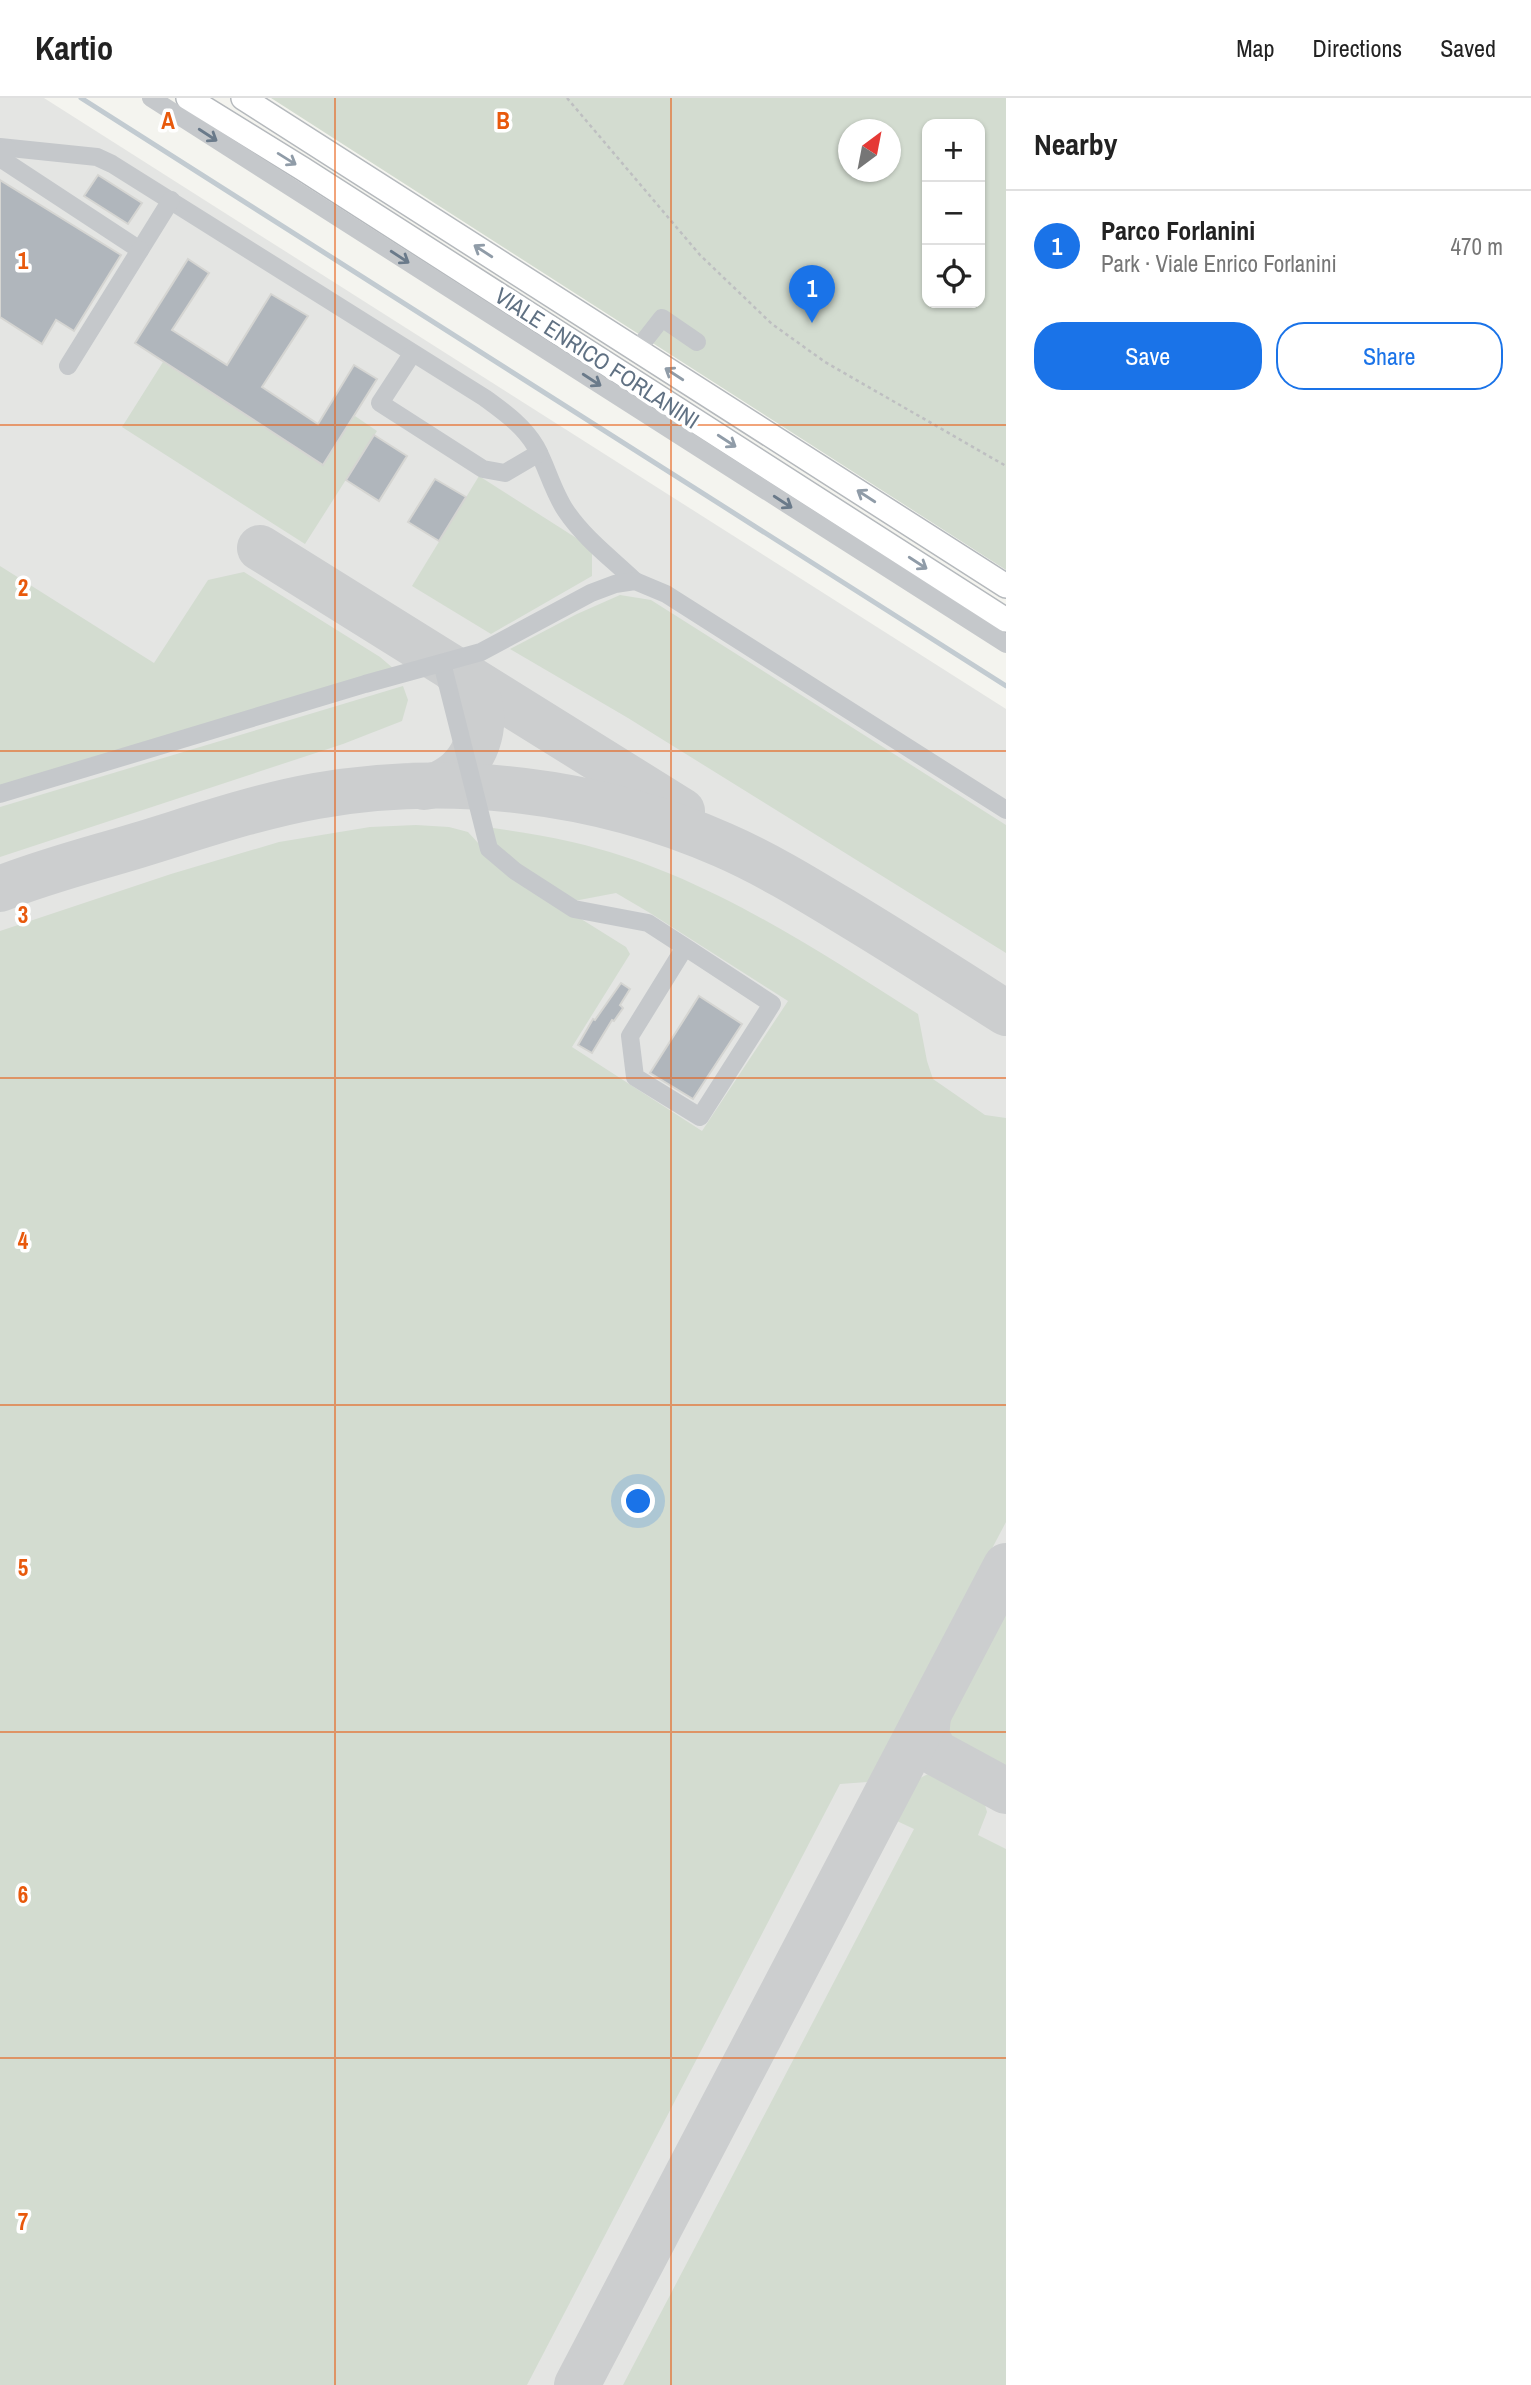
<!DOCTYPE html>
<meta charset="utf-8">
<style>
:root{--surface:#fff;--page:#f6f6f6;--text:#222;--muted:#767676;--line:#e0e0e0;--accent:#1a73e8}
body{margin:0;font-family:"Archivo Narrow",sans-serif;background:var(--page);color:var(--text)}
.controls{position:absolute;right:21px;top:21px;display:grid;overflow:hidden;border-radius:14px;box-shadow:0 2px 5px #0004}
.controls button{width:63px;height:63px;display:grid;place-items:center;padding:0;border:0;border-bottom:2px solid var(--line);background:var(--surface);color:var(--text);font:35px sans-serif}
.compass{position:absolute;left:838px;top:21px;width:63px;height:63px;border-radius:50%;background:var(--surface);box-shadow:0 2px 5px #0004;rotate:32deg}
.you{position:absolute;left:639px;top:1404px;width:24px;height:24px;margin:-18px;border:5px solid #fff;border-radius:50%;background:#1a73e8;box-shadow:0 0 0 10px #1a73e833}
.badge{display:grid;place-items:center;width:46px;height:46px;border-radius:50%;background:var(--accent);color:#fff;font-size:23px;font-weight:700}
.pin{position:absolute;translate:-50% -58px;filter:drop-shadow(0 2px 4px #0008)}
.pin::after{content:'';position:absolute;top:37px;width:24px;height:21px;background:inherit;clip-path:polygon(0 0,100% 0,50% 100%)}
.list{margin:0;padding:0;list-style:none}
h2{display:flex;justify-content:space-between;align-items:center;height:91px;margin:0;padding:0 28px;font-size:30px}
h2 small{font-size:23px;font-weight:400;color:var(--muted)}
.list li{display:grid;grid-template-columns:46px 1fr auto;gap:21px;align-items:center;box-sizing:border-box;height:112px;padding:0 28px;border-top:2px solid var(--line)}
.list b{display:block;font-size:26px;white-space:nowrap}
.list p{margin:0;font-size:23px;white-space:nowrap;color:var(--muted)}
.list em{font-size:23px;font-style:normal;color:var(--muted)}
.actions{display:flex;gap:14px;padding:21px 28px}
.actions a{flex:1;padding:16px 0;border:2px solid var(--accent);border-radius:28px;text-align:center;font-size:24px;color:var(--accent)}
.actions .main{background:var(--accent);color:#fff}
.icon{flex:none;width:38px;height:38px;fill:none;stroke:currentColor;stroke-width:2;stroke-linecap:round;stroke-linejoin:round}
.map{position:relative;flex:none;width:1006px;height:2287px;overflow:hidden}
header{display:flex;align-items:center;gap:42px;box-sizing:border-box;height:98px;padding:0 35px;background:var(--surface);border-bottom:2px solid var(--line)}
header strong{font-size:33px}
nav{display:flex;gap:38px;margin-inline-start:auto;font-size:24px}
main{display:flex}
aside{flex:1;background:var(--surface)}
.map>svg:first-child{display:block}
.built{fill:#e4e5e3}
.green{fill:#d3dcd0;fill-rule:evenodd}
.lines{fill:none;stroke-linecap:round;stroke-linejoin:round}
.stream{stroke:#c2cbd1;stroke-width:5}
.taxiway{stroke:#cccecf;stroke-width:46}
.building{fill:#b0b6bc;stroke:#d5d5d2;stroke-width:2}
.major-casing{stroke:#b5b9bd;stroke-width:26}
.path{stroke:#bebfc1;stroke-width:2.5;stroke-dasharray:3.5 3.5;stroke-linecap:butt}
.minor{stroke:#c5c8cb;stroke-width:18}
.major{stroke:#fff;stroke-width:23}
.oneway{stroke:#6a7a8a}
.oneway2{stroke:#909ca8}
.grid{fill:none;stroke:#e8590c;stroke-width:2;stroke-opacity:0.55}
.labels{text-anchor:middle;stroke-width:7;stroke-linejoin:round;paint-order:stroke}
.street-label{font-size:23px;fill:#607183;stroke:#fff}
.grid-label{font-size:23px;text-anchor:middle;font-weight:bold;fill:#e8590c;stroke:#fff;stroke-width:7;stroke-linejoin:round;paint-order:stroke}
</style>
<header>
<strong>Kartio</strong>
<nav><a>Map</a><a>Directions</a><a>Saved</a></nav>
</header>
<main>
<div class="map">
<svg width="1006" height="2287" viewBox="0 0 1006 2287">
<rect width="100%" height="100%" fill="#f4f4ef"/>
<polygon class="built" points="0,0 44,0 1006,611 1006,2287 0,2287"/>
<g class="green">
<path d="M271,0H1006V472ZM927,26H980V205H927ZM848,32H890V74H848Z"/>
<polygon points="163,264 322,367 355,318 377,333 305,446 122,329"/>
<polygon points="479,378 592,450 592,478 491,536 412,488"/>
<polygon points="0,468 154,565 208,482 244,474 380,559 394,571 0,690"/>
<polygon points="620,497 651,502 1006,727 1006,855 628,620 510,551 577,516"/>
<polygon points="403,588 408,602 402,623 343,646 0,759 0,709"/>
<path d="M416,727L449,729L468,734L503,772L626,849L630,856L572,949L702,1033L788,903L650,815L616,795L574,803L505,758L494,743L493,730C519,734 546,738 572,744C699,773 809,847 918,916L927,963L933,981L985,1017L1006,1020V1424L872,1678L867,1684L840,1686L527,2287H0V833L171,776L279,744L370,729Z"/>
<polygon points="1006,1507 1006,1669 950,1638 944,1627"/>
<polygon points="930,1675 985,1707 987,1714 978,1737 1006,1751 1006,2287 623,2287 914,1731 897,1723 918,1681"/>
</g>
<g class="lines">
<polyline class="stream" points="81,0 1006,588"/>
<g class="taxiway">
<polyline points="260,450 682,713"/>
<path d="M424,689C429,688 436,687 441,685C475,670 493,623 473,590C469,585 462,580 457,575"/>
<path d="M0,791C45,773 93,761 139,747C198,729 255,709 316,698C451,674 598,692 723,747C769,767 812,794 855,820C906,851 956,883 1006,915"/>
<polyline points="928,1618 926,1639 936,1655 1006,1693"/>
<polyline points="577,2287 1006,1468"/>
</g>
</g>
<g class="building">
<polygon points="98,77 142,105 128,126 84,98"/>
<polygon points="0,82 121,157 74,233 56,222 42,246 0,219"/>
<polygon points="188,161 209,175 172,232 227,267 271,196 308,218 262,289 318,326 354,267 377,281 323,367 135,245"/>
<polygon points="374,337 407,358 379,403 346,382"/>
<polygon points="435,381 466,399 439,443 408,424"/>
<polygon points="621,885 630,891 620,907 623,910 614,923 612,922 592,955 578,947 593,921 595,922"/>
<polygon points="699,898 742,926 693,1001 650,975"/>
</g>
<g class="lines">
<defs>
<g id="major">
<polyline points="188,0 303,71 1006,522"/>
<polyline points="243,0 1006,488"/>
</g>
</defs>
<use href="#major" class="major-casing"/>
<polyline class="path" points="567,0 700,157 772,226 825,264 1006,368"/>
<g class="minor">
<polyline points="151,0 1006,546"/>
<path d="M0,49L97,59L112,66L485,300C504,314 524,328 536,349C547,369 553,394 566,413C584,440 612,461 635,483"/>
<polyline points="7,50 6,64 140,152 171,102"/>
<polyline points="637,252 662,220 697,244"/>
<polyline points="412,256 380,305 483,371 505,375 539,355"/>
<polyline points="68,268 140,152"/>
<polyline points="442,565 489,751 515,773 574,811 648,825 685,849 630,938 635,979 700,1019 772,906 685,849"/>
<polyline points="0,696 365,586 481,554 591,495 615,486 635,483 666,496 1006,712"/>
</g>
<use href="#major" class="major"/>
</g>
<defs><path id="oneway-shaft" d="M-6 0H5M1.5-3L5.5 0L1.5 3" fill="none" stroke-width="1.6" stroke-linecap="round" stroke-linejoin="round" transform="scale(1.75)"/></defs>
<g class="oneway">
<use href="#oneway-shaft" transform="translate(208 37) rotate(33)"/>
<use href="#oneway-shaft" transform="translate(400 159) rotate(33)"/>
<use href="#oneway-shaft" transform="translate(592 282) rotate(33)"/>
<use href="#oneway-shaft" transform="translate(783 404) rotate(33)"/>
</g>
<g class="oneway2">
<use href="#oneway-shaft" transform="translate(287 61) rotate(32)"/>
<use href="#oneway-shaft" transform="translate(483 153) rotate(-147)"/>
<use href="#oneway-shaft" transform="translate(674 276) rotate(-147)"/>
<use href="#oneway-shaft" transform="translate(727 343) rotate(33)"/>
<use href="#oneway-shaft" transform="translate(866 398) rotate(-147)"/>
<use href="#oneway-shaft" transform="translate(918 465) rotate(33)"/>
</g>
<path class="grid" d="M335,0V2287M671,0V2287M0,327H1006M0,653H1006M0,980H1006M0,1307H1006M0,1634H1006M0,1960H1006"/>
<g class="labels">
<g class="street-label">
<text transform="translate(597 260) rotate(33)" y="8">VIALE ENRICO FORLANINI</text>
</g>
</g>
<g class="grid-label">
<text x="168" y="31">A</text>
<text x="503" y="31">B</text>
<text x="23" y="171">1</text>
<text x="23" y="498">2</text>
<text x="23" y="825">3</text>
<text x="23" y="1151">4</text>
<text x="23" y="1478">5</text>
<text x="23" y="1805">6</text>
<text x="23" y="2132">7</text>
</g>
</svg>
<div class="controls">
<button>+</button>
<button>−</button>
<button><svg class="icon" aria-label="locate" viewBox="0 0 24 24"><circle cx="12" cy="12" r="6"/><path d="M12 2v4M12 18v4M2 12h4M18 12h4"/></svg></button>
</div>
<svg class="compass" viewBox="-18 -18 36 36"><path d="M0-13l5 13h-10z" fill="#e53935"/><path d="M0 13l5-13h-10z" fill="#767676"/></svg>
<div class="you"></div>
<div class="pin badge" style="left:812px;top:225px">1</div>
</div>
<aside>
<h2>Nearby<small></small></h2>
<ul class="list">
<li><span class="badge">1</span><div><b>Parco Forlanini</b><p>Park · Viale Enrico Forlanini</p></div><em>470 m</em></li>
</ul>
<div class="actions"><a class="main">Save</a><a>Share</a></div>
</aside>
</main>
